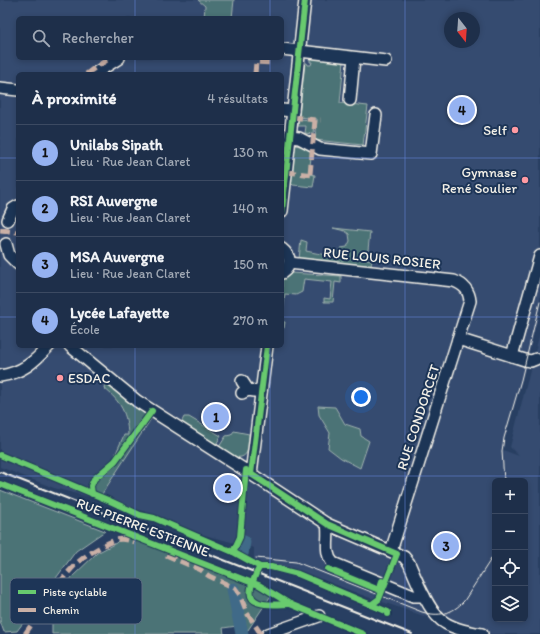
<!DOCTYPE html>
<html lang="fr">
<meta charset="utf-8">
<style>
:root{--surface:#1e2f4a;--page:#263751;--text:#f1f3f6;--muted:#a1a9b5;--line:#3c4a62;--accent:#95b2f1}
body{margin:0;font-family:Itim,sans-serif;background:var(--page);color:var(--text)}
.controls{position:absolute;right:12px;bottom:12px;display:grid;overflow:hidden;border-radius:6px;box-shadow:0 2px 6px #0003}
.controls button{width:36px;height:36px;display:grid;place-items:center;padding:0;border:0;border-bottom:1px solid var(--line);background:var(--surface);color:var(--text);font:20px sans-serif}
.compass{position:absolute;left:444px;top:12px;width:36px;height:36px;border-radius:50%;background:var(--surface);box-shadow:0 2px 6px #0003;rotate:163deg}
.you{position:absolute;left:361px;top:397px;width:14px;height:14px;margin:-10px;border:3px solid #fff;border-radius:50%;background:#1a73e8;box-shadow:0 0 0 6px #1a73e833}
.badge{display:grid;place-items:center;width:26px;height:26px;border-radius:50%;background:var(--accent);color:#111;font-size:13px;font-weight:700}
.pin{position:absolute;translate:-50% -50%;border:2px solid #fff;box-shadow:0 1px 4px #0006}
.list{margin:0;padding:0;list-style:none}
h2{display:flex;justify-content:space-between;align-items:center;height:52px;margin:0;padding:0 16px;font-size:17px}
h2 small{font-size:13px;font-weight:400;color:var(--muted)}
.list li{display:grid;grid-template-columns:26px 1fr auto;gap:12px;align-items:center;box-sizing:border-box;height:56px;padding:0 16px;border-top:1px solid var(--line)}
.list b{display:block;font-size:15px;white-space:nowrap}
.list p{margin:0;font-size:13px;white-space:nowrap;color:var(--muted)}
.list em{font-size:13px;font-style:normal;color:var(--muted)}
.icon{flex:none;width:22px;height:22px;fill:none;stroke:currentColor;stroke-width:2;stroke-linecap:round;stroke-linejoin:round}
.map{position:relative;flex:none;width:540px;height:634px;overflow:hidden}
.search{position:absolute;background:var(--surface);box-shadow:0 2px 6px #0003;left:16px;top:16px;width:268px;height:44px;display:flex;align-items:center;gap:10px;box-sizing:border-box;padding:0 14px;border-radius:6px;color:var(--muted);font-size:15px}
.panel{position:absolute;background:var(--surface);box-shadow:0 2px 6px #0003;left:16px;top:72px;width:268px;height:276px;border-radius:6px}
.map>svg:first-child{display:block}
.built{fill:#354b6f;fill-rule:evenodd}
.green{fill:#4b7376;stroke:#a0b2af}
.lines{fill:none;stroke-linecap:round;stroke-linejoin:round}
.river{stroke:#416b88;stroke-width:13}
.minor-casing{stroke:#f4f1e8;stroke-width:14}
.minor{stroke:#1d3557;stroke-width:11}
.tram{stroke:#f4f1e8;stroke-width:1}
.rail{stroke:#f4f1e8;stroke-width:2}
.quiet{stroke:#cab0a6;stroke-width:5;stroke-dasharray:10 5;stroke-linecap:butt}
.cycleway-casing{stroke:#1d3557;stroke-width:8}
.cycleway{stroke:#67ca6e;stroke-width:6}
.grid{fill:none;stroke:#6887de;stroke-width:1;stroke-opacity:0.55}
.poi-dot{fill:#ff9aa2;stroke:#1d3557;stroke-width:1.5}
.labels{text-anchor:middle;stroke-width:4;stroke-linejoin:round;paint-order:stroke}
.poi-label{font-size:14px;fill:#f4f1e8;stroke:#1d3557;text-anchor:end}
.street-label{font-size:14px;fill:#f4f1e8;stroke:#1d3557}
.key{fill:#1d3557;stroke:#5e6d82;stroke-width:1}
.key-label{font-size:11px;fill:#f4f1e8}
</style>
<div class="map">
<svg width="540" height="634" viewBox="0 0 540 634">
<rect width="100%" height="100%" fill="#283f62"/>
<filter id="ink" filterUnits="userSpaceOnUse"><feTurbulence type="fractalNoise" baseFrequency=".025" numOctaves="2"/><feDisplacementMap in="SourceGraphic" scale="8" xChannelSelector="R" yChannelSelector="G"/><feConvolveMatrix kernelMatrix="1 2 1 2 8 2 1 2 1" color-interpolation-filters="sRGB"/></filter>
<g filter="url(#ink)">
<path class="built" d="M0,0H540V309L522,381L505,438L503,450L519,456L510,447L540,333V634H482L468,631L365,596L292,568L254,563V548L193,532L139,510L54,488L0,467ZM18,18H282V58H18ZM450,18H474V42H450ZM18,74H282V346H18ZM495,481H525V619H495Z"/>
<g class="green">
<polygon points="198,0 234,0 232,18 204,18 205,6"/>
<polygon points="313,58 344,61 340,103 368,106 363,145 315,140 317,119 299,117 305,63 307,63 308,65 311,65 312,62 310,62 310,59"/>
<polygon points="298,119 314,120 313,134 305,133 306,126 298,126"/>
<polygon points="301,144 312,149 309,174 315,175 313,187 293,185 291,183 295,145 300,146"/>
<path d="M333,228L370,232L367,259L372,260L371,266L299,259L301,240L307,242L306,251C317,253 334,259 341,248L347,247L350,241L349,234L345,231Z"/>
<polygon points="291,273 341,276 341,283 335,282 333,302 324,302 324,298 330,299 332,282 304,279 302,292 296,295 285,294 282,322 285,322 284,328 282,328 282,280"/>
<path d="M105,382L151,419L100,497L93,494C91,477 105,475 112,462C116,453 120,444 124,435H128C127,413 121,402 104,388Z"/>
<polygon points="318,406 335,407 345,424 360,429 361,436 369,441 360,468 341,458 328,448 330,433 319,415"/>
<polygon points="184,417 189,417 221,436 215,446 181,423"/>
<path d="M234,431L249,434C249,439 250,446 248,450C242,465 226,453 219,447L226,436L231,435Z"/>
<polygon points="0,490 105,531 76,551 17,631 4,632 0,621"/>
<polygon points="125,534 248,583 272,594 248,630 237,626 223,628 224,634 52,634 52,624 62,594 72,577 97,553 116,543"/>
</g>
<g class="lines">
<g class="river">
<polyline points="242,554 244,542"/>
<polyline points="233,589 242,634"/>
</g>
<defs>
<g id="minor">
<polyline points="282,49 386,61"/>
<polyline points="94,74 119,58"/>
<polyline points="0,88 18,90"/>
<polyline points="350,100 354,58"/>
<polyline points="282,110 293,111"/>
<polyline points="290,137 299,138 320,149 371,154 376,115"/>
<polyline points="282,211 305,0"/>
<polyline points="8,220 13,209 18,206"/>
<polyline points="6,244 9,255 18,264"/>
<path d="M282,249C291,256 292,266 282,273"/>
<path d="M289,263L454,281C465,285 469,291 470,301L391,551"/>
<polyline points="458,339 525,360 531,361 536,359"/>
<path d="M70,346L137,401L251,474L327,524L404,557L409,563C416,579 428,610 441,620C452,629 468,632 482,634"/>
<polyline points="512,356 540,256"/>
<path d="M0,376C22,373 34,362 49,346"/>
<polyline points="242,381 248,390"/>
<polyline points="242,393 248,390 261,392"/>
<polyline points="251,474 267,346"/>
<path d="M327,524C330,538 323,552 333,563L413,596H424"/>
<polyline points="268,634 319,616"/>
</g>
</defs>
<use href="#minor" class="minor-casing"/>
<use href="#minor" class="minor"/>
<g class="tram">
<polyline points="504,481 502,451 504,438 521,380 540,302"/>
<path d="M256,558L296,562L422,612C439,617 452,614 464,601L495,553"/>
</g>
<polyline class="rail" points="0,472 412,634"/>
<g class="quiet">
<polyline points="86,74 110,58"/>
<polyline points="255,74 256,62 272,63"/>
<polyline points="292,117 315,120"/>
<polyline points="286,172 314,175"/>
<polyline points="310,174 315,120 321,120"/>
<polyline points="0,230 18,232"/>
<polyline points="166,555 201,570 209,576 235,588 240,595 247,613 261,634"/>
<path d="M25,634C41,611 57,583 76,564C83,557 107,542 116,540C122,538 128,540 134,542"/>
</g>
<defs>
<g id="cycleway">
<polyline points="282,211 305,0"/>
<polyline points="267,346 251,474 327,524 397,554 379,599 371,605"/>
<polyline points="0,455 110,501 140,515 154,518 233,552 260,567 271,567 298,574 388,612 388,614"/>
<polyline points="0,484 250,582 259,585 290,604 363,634"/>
<polyline points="92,494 91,486 94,479 115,461 152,411"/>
<polyline points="233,552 240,537 246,470"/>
<path d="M260,567C256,572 254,579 252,584C243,610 276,604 290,604"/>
<polyline points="328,569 379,590 382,581"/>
</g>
</defs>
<use href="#cycleway" class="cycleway-casing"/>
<use href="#cycleway" class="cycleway"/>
</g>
</g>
<path class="grid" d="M135,0V18M270,0V18M405,0V634M135,58V74M270,58V74M0,158H18M282,158H540M0,317H18M282,317H540M135,346V634M270,346V634M0,476H540"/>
<g class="poi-dot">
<circle cx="515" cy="130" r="4"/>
<circle cx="525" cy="180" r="4"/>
<circle cx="60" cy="378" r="4"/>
</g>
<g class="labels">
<g class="poi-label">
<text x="507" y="135">Self</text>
<text x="517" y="177">Gymnase<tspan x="517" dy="16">René Soulier</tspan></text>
<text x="68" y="383" text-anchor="start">ESDAC</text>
</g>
<g class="street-label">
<text transform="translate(382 258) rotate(6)" y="5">RUE LOUIS ROSIER</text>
<text transform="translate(418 417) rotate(-72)" y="5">RUE CONDORCET</text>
<text transform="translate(143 527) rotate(21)" y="5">RUE PIERRE ESTIENNE</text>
</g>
</g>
<rect x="10" y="578" width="132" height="46" rx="6" class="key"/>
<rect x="18" y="590" width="18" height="4" fill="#67ca6e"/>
<rect x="18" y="608" width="18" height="4" fill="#cab0a6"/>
<g class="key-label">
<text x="43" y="596">Piste cyclable</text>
<text x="43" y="614">Chemin</text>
</g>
</svg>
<div class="controls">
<button>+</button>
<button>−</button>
<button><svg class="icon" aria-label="locate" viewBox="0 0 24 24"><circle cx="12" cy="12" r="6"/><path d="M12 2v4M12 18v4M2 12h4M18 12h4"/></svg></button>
<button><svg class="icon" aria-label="layers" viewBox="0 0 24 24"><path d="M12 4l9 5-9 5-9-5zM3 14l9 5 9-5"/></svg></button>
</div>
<svg class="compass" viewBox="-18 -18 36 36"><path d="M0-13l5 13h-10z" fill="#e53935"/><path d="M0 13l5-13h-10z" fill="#a1a9b5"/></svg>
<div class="you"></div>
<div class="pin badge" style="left:216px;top:417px">1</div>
<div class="pin badge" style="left:228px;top:488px">2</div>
<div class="pin badge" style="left:446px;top:546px">3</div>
<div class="pin badge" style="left:462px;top:110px">4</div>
<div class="search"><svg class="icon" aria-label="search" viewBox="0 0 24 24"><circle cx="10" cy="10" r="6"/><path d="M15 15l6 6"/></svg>Rechercher</div>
<section class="panel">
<h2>À proximité<small>4 résultats</small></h2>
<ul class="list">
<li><span class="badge">1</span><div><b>Unilabs Sipath</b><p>Lieu · Rue Jean Claret</p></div><em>130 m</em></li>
<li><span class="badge">2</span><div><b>RSI Auvergne</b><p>Lieu · Rue Jean Claret</p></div><em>140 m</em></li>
<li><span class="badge">3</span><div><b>MSA Auvergne</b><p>Lieu · Rue Jean Claret</p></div><em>150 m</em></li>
<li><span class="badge">4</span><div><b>Lycée Lafayette</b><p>École</p></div><em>270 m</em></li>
</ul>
</section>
</div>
